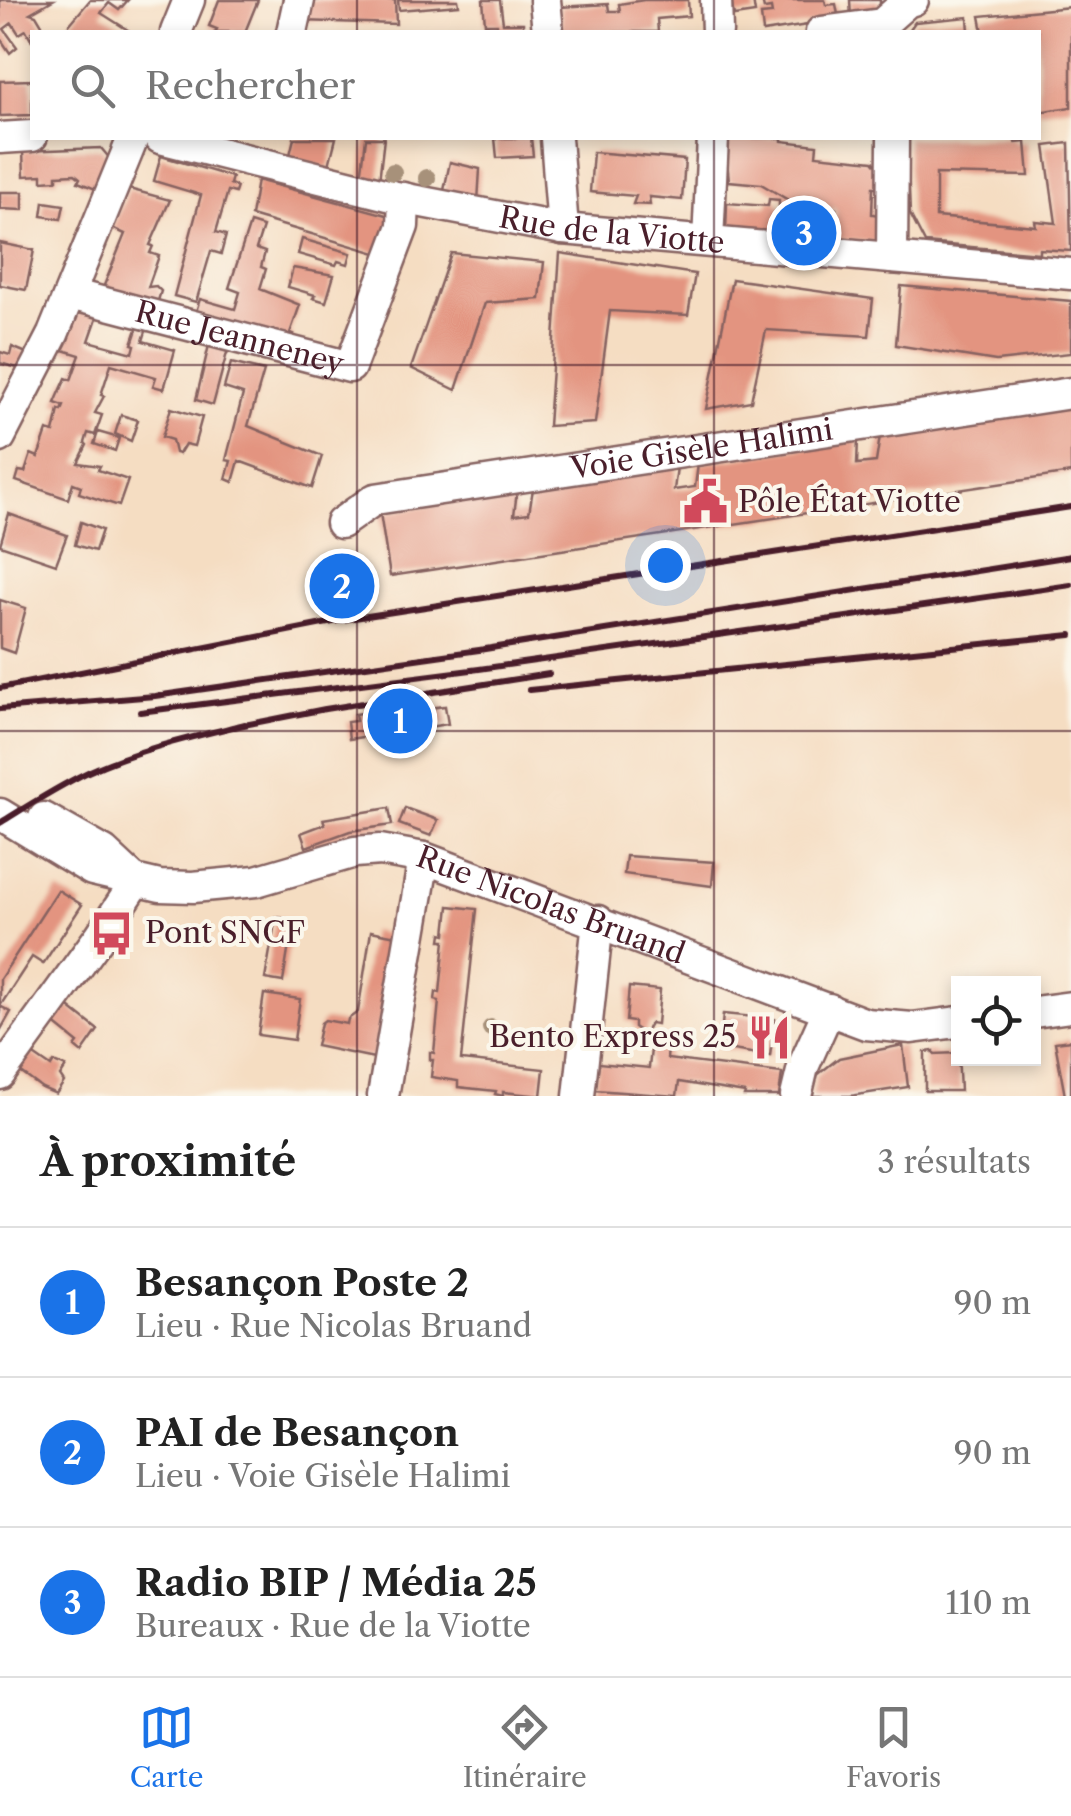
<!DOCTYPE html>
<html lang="fr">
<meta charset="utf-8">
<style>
:root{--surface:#fff;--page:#f2f2f2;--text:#222;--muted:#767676;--line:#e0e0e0;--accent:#1a73e8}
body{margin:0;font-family:"Libre Caslon Text",serif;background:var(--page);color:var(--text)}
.controls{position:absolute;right:30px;bottom:30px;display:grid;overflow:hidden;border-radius:0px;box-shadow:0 5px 15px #0003}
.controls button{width:90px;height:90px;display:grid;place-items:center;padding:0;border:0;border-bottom:2px solid var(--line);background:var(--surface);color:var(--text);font:50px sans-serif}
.you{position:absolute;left:665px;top:565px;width:35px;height:35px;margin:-25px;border:8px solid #fff;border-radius:50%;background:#1a73e8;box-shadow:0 0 0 15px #1a73e833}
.badge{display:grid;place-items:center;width:65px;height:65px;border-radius:50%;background:var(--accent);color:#fff;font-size:32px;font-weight:700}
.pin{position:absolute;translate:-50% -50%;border:5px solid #fff;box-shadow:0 2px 10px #0006}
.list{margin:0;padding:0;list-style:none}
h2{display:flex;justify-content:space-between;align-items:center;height:130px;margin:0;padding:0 40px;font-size:42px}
h2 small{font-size:32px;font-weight:400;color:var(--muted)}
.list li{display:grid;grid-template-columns:65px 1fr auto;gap:30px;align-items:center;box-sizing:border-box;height:150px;padding:0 40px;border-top:2px solid var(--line)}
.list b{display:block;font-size:38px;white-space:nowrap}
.list p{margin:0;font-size:32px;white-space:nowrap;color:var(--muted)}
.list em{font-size:32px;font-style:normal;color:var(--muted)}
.icon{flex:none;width:55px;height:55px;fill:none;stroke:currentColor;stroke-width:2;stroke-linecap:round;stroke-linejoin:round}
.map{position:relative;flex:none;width:1071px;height:1096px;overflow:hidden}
.search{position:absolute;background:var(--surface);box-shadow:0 5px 15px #0003;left:30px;right:30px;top:30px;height:110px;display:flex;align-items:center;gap:25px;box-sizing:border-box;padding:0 35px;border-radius:0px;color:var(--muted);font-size:38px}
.sheet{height:580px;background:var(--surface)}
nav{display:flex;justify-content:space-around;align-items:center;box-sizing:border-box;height:140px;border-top:2px solid var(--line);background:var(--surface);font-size:28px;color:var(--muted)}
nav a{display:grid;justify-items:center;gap:5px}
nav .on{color:var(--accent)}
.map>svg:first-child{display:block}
.building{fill:#e39480}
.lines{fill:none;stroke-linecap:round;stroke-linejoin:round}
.minor-casing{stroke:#866260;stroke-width:35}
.minor{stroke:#fff;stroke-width:30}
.rail{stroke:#4a1f2b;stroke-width:6}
.tree{fill:#a7917a}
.grid{fill:none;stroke:#4a1f2b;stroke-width:2.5;stroke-opacity:0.55}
.labels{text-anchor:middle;stroke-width:8;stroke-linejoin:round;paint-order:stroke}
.street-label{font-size:30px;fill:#4a1f2b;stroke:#fbf7ec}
.poi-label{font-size:30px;fill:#4a1f2b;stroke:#fbf7ec;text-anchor:start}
</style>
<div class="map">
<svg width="1071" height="1096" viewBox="0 0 1071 1096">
<rect width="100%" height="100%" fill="#fbf7ec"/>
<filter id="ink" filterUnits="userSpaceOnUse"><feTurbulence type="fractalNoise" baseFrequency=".01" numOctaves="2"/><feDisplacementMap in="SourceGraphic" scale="20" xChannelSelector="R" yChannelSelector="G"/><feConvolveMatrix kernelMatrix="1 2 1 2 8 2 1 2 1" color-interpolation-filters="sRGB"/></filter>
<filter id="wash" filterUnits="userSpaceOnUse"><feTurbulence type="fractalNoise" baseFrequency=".0048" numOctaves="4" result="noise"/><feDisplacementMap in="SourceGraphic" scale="40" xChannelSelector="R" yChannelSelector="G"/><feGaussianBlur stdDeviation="2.25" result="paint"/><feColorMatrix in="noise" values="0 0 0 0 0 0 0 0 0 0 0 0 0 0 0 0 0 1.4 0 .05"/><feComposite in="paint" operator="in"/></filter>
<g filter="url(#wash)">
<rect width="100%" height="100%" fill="#f5ddc2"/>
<g id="blocks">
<g class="building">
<polygon points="0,0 53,0 30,13 36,15 45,30 32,32 32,41 26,30 19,34 12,23 4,29 17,47 10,53 0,38"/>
<polygon points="90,0 128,0 119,10 109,3 101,13 131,32 67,32 69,25"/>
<polygon points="219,0 258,0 245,32 215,32 217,29 209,26"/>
<polygon points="307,0 395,0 396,24 302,21"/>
<polygon points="398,0 458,0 459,5 399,10"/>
<polygon points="483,0 500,0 503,23 523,23 523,32 486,32 486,27 497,27 497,24 485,24"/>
<polygon points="644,0 688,0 689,16 657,19 658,32 562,32 560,7 608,4 609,11 620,11 619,4"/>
<polygon points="731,0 753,0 755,13 734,16"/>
<polygon points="762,0 825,0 826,5 836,4 839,20 763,32 761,15 772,14 771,8 764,9"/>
<polygon points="850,0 880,0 880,14 851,18"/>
<polygon points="1071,7 1071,107 1038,112 1038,32 983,32 980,16"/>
<polygon points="968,17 969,32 908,32 915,22"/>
<polygon points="32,80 32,115 0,116 0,81"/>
<polygon points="294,138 336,138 328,169 289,159"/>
<polygon points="366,138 384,138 379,181 361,177"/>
<polygon points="495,138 531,138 533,156 497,158"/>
<polygon points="725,138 782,138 782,141 817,145 816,155 873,161 879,168 879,187 873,187 872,214 879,215 879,243 834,239 836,209 832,208 830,242 726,232 727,203 768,206 769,199 779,200 779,207 805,209 807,203 790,201 761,184 729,181"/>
<polygon points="907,138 1012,138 1016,143 1026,142 1029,176 936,174 936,217 1036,226 1035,221 1056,223 1045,146 1069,143 1071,251 1039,249 1039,253 925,243 910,214"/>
<polygon points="101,148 111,160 98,190 78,182 80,178 75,174 57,175 57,180 42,181 42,175 24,176 23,151"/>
<polygon points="593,152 685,160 682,200 649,197 650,205 633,204 636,196 590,192"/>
<polygon points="161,156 232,177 230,184 237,187 235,193 228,191 216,232 226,235 221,254 211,251 196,302 174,296 201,195 154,181"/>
<polygon points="450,162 480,169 478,202 443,195"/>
<polygon points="257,180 398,218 386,256 251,216"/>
<polygon points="129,189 170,200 150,245 153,246 150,253 159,256 148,287 156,286 161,291 157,304 103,288 125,234 112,228"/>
<polygon points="0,192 23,192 23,210 0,209"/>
<polygon points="44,202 64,205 61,219 42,216"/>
<polygon points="250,223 263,227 256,249 265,252 261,267 266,269 260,289 300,305 290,333 294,334 291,342 195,315 200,299 235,309 240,292 229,288"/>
<polygon points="302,239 351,253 348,264 338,261 336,265 298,254"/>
<polygon points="0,243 34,250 26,290 0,285"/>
<polygon points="451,253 544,262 540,299 485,303 456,390 411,368"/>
<polygon points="560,253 695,274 688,315 610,311 595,423 548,426"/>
<polygon points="293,268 334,275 326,302 313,298 315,295 288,287"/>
<polygon points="732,279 873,299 869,336 766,330 751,401 706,409"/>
<polygon points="901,286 1071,301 1071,353 996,361 896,345"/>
<polygon points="79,310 98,315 89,341 133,353 135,345 132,344 138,326 147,328 143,341 175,350 164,389 153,386 156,377 111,364 101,395 104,396 95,413 102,415 95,435 88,433 85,443 87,445 78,463 100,466 98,470 128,480 119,506 79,493 81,486 73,483 68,499 16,481 19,471 25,472 31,454 38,457 47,431 54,433 59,410 62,411 64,406 55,403 66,378 71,380 80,355 63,350"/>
<polygon points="209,345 228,349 213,405 196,400"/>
<polygon points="12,347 29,354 21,369 0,363 0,352 10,355"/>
<polygon points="231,363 264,371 248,426 322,456 312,488 239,461 233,482 226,479 231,461 226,460 243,394 224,388"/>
<polygon points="1071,407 1071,473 390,576 380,513 517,491 514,515 529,513 533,489 677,467 674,490 695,487 698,464 858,439 857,464 876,462 880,436"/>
<polygon points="171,408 202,417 194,446 185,444 179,454 175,453 172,440 162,437"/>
<polygon points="121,415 138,420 131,441 115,434"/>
<polygon points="98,432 119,438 115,451 94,444"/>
<polygon points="9,514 67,535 56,564 0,545"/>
<polygon points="81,522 102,530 95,551 75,545"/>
<polygon points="363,565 368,601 322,607 317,572"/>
<polygon points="0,600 26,608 14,653 0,648"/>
<polygon points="414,705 414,710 445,706 448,724 349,739 347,722 356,721 355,714"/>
<polygon points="389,808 392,825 350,831 306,847 301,833 325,824 323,819"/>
<polygon points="405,808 438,820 431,836 399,824"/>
<polygon points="626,856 714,862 712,886 624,874"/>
<polygon points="58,890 82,905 43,964 32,957 0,1006 11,1012 0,1031 0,979"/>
<polygon points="449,906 477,909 461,1060 544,1069 541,1096 503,1092 503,1096 495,1094 496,1091 458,1087 458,1081 431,1077 433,1060 430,1060 430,1052 434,1053 439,1001 435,1000 436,992 440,993 445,940 441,940 442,933 446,934"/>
<polygon points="276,917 293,920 283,982 265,979"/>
<polygon points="371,931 396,936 374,1058 316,1046 321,1023 325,1020 347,1024 348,1019 358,1012"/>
<polygon points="629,987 660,990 657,1024 650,1023 644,1034 634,1027 634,1022 626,1021"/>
<polygon points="264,994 300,999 294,1040 258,1035"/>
<polygon points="65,1004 98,1030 82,1053 75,1047 78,1043 52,1022"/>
<polygon points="723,1014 775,1019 770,1056 720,1048"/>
<polygon points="1071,1040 1071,1096 1065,1096 1055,1042"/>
<polygon points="903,1045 908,1087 850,1096 812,1096 816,1076 839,1058"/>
<polygon points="657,1047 668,1048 667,1059 782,1073 779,1096 744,1096 745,1093 679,1082 677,1096 595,1090 599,1063 649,1068 651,1049"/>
<polygon points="28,1051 51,1067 54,1062 66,1067 60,1076 64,1082 56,1094 42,1088 16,1069"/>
<polygon points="934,1051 934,1054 958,1053 960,1091 925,1091 925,1052"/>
</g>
</g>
</g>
<g filter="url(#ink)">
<use href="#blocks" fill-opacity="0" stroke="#866260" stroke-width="2.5"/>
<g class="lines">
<defs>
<g id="minor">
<polyline points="545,0 548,32"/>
<polyline points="716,0 717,32"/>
<polyline points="176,32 189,0"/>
<polyline points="292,32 299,0"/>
<polyline points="821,32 882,24 908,1 913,0"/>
<polyline points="0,138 32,136"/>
<path id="s1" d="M160,138L396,197L563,229L1071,274"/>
<polyline points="556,138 563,229"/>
<polyline points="708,241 713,138"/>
<polyline points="892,258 893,138"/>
<path id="s2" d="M70,294L350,367L403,226L404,198"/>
<polyline points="0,437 53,334 133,138"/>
<path id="s3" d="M341,523L375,499L1071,393"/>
<path id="s4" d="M0,814L92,870L160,886L193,887L256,881L355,852L380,850L424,858L866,1024L912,1028L958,1022"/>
<polyline points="44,818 104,852 134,880"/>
<polyline points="1034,1012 1071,1007"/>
<polyline points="0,1074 100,936 136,882"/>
<polyline points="383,1096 424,858"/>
<polyline points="579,1096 598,921"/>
<polyline points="796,1096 803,1067 829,1009"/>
</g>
</defs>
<use href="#minor" class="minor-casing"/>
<use href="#minor" class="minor"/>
<g class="rail">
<polyline points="0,688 348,619 1071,507"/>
<polyline points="529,690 1071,635"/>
<polyline points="0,709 155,696 479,650 1071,556"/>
<polyline points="140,712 479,669 1071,585"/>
<polyline points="234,727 325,709 549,674"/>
<path d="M0,823C29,805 57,787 88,772C138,749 193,737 245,724"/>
</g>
</g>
<g class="tree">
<circle cx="393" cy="172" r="9"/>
<circle cx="427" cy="178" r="9"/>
<circle cx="491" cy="1028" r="9"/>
</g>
</g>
<path class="grid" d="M357,0V32M714,0V32M357,138V1096M714,138V1096M0,365H1071M0,731H1071"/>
<defs>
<symbol id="civic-bare" viewBox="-9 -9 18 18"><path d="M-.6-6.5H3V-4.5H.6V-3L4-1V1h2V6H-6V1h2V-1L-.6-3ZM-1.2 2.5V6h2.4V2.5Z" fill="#d1495b" stroke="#fbf7ec" stroke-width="2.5" paint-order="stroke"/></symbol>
<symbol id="bus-bare" viewBox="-9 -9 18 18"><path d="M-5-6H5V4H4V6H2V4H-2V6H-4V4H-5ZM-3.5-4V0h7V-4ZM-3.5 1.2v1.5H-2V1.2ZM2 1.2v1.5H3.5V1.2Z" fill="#d1495b" stroke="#fbf7ec" stroke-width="2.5" paint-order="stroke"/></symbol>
<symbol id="restaurant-bare" viewBox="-9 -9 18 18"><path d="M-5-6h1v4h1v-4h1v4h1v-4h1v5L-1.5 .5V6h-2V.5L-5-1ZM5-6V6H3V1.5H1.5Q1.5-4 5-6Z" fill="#d1495b" stroke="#fbf7ec" stroke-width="2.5" paint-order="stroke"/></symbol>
</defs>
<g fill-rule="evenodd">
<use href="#civic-bare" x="674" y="470" width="63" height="63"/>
<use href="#bus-bare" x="80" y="902" width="63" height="63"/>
<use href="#restaurant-bare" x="738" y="1006" width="63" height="63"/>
</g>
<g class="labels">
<g class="street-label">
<text dy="10" stroke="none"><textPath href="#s1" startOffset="462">Rue de la Viotte</textPath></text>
<text dy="10" stroke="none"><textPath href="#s2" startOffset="175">Rue Jeanneney</textPath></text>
<text dy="10" stroke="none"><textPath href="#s3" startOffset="372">Voie Gisèle Halimi</textPath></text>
<text dy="10" stroke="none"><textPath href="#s4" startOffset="582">Rue Nicolas Bruand</textPath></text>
</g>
<g class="poi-label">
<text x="738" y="512">Pôle État Viotte</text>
<text x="145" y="943">Pont SNCF</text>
<text x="736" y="1047" text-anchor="end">Bento Express 25</text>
</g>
</g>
</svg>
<div class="controls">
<button><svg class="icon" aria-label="locate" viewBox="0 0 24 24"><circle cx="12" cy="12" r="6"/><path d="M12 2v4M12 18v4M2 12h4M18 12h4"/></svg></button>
</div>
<div class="you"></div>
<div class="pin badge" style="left:400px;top:721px">1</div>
<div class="pin badge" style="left:342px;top:586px">2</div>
<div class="pin badge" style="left:804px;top:233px">3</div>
<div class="search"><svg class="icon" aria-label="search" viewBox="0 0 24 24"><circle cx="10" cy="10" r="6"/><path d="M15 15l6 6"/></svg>Rechercher</div>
</div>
<section class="sheet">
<h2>À proximité<small>3 résultats</small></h2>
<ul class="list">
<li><span class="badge">1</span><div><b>Besançon Poste 2</b><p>Lieu · Rue Nicolas Bruand</p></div><em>90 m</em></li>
<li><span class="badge">2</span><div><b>PAI de Besançon</b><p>Lieu · Voie Gisèle Halimi</p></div><em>90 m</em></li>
<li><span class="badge">3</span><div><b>Radio BIP / Média 25</b><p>Bureaux · Rue de la Viotte</p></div><em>110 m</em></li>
</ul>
</section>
<nav>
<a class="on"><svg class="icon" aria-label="map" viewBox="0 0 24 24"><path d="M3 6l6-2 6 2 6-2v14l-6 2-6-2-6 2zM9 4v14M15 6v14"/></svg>Carte</a>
<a><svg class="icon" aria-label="directions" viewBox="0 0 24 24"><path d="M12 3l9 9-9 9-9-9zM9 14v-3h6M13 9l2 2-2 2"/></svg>Itinéraire</a>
<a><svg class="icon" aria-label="saved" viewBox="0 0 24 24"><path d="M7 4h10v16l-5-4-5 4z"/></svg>Favoris</a>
</nav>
